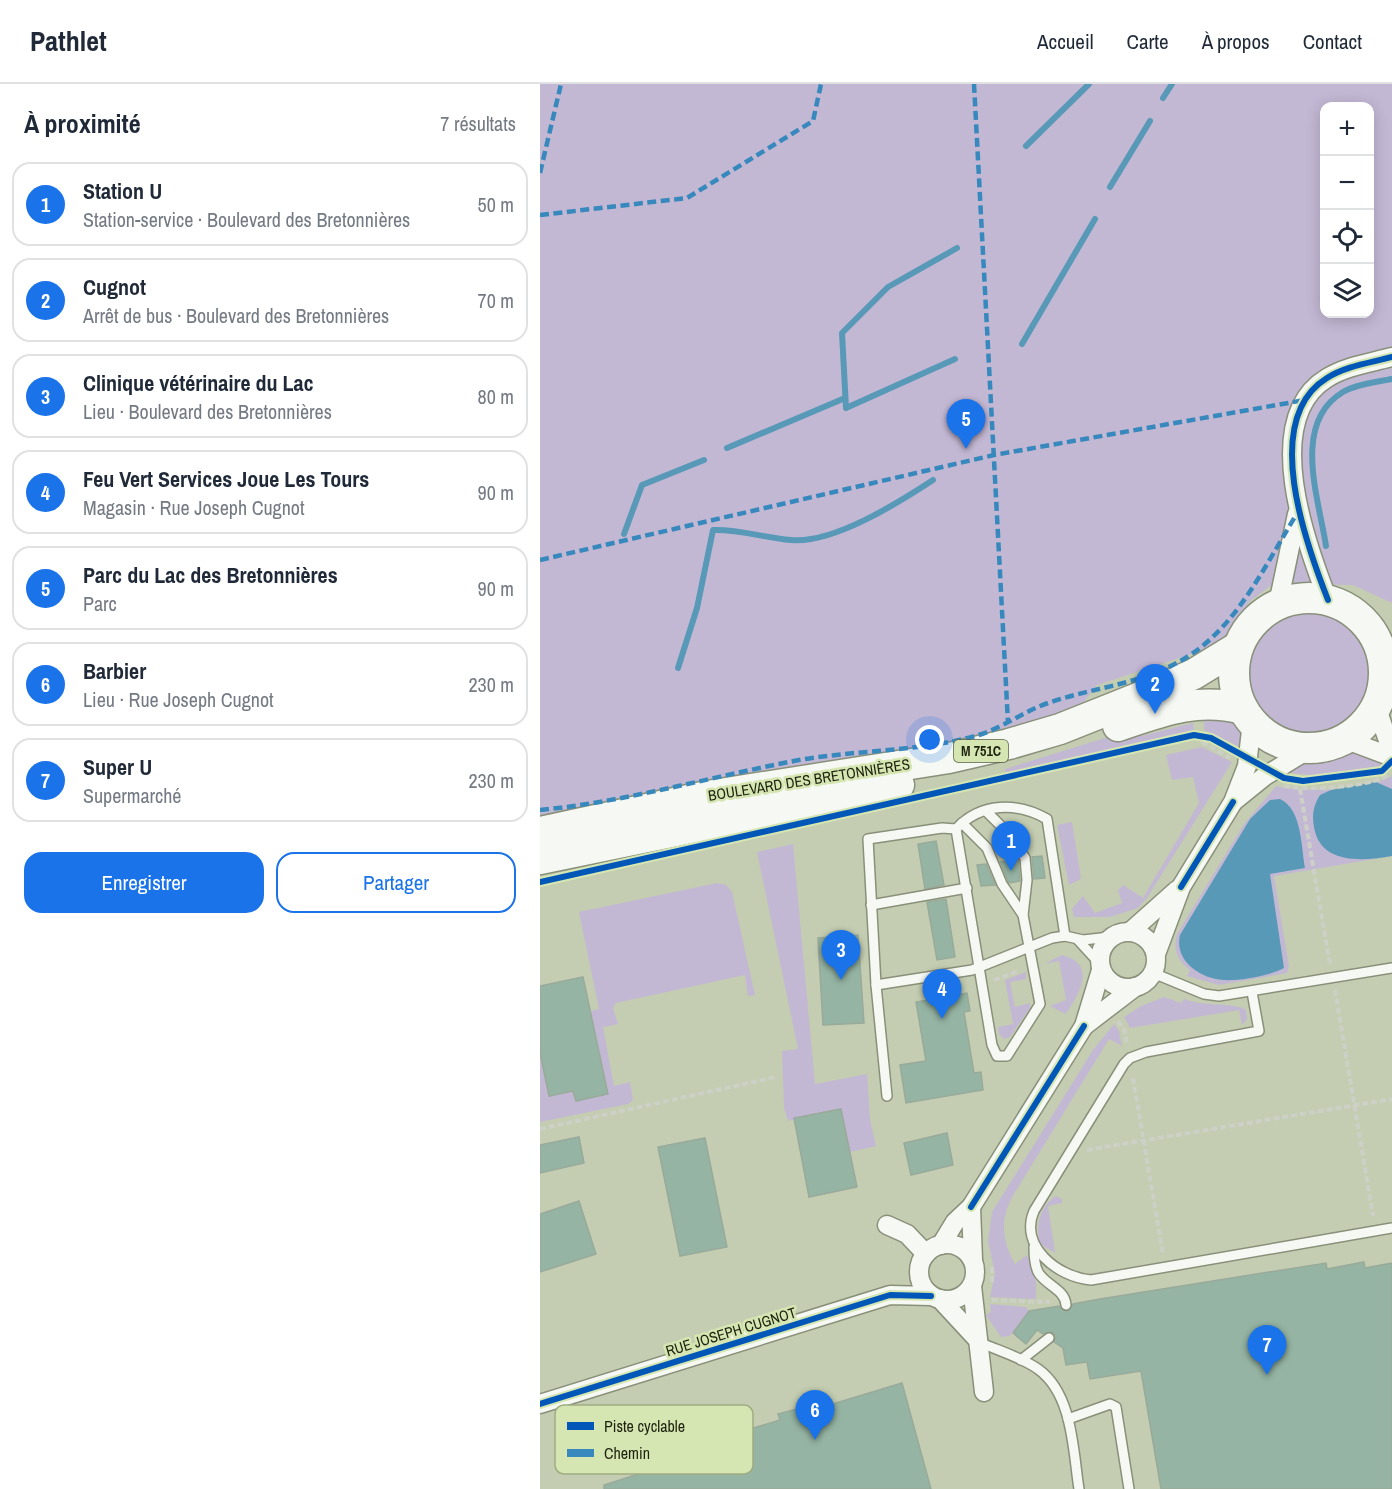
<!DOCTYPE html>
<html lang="fr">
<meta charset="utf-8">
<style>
:root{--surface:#fff;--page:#f6f6f7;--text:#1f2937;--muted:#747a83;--line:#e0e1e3;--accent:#1a73e8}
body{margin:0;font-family:"Archivo Narrow",sans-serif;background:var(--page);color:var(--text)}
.controls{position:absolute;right:18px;top:18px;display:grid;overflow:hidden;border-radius:12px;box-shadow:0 3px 15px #0003}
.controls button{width:54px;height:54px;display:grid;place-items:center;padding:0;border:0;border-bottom:2px solid var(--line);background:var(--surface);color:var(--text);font:30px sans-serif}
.you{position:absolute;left:390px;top:656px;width:21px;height:21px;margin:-15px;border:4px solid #fff;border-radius:50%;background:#1a73e8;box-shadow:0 0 0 9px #1a73e833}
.badge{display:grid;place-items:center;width:39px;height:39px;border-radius:50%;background:var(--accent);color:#fff;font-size:20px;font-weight:700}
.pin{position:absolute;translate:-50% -50px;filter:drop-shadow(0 2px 3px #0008)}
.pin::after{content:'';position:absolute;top:32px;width:21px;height:18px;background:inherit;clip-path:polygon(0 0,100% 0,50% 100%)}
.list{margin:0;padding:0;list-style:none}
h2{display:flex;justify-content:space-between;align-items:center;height:78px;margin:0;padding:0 24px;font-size:26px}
h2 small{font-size:20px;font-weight:400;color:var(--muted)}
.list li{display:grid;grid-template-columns:39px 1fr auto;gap:18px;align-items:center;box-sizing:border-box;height:84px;margin:0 12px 12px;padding:0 12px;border:2px solid var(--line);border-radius:18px}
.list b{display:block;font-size:22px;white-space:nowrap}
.list p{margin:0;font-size:20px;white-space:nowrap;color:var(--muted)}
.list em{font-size:20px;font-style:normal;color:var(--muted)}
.actions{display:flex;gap:12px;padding:18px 24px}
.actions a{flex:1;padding:14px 0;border:2px solid var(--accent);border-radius:18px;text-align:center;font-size:21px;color:var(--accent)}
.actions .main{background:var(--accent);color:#fff}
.icon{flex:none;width:33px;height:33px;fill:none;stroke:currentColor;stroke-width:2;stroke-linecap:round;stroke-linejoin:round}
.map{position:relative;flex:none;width:852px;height:1405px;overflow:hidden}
header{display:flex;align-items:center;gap:36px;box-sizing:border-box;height:84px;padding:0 30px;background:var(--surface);border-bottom:2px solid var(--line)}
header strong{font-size:28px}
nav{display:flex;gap:33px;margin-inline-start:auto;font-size:21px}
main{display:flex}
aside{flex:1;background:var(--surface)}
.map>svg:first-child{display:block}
.green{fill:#c3b8d4;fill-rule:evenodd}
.water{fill:#5999b8}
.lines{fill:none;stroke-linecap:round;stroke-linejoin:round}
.stream{stroke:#5999b8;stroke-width:6}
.building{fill:#95b4a3;stroke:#99aa9b;stroke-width:1.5}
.service-casing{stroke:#89907a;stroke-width:12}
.minor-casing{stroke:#89907a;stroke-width:21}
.primary-casing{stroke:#89907a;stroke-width:33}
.path{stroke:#ccd0c6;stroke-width:4;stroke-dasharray:6 3;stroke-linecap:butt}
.service{stroke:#f6f8f3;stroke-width:9}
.minor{stroke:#f6f8f3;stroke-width:18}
.primary{stroke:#f6f8f3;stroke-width:30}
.quiet{stroke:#3788bc;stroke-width:4.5;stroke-dasharray:9 4.5;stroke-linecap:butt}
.cycleway-casing{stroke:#d6e6b2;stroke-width:10}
.cycleway{stroke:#0057b8;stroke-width:6}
.labels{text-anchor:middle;stroke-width:5;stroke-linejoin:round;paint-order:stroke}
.shield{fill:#d6e6b2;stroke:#555e40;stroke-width:1.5}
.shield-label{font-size:14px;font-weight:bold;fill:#1e230f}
.street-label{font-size:15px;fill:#1e230f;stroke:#d6e6b2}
.key{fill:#d6e6b2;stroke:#9fac81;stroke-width:1.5}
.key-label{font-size:16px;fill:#1e230f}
</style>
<header>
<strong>Pathlet</strong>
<nav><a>Accueil</a><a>Carte</a><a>À propos</a><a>Contact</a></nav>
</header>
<main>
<aside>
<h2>À proximité<small>7 résultats</small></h2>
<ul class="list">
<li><span class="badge">1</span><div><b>Station U</b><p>Station-service · Boulevard des Bretonnières</p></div><em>50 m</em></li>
<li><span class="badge">2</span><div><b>Cugnot</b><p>Arrêt de bus · Boulevard des Bretonnières</p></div><em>70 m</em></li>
<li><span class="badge">3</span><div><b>Clinique vétérinaire du Lac</b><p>Lieu · Boulevard des Bretonnières</p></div><em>80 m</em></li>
<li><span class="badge">4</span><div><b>Feu Vert Services Joue Les Tours</b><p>Magasin · Rue Joseph Cugnot</p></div><em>90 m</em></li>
<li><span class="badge">5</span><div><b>Parc du Lac des Bretonnières</b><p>Parc</p></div><em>90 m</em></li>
<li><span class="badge">6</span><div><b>Barbier</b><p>Lieu · Rue Joseph Cugnot</p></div><em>230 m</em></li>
<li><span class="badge">7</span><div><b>Super U</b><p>Supermarché</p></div><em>230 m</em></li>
</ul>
<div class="actions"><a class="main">Enregistrer</a><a>Partager</a></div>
</aside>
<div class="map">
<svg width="852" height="1405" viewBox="0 0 852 1405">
<rect width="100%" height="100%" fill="#c4cdb1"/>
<g class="green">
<path d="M0,0H852V519L813,501L733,500L710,517L679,561L557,601L537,627L455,657L0,737ZM784,22H830V230H784Z"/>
<circle cx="769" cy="588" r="62"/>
<polygon points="664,626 693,635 701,649 704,665 664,646"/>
<polygon points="653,639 654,647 465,689 465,685 597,644 601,652"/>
<polygon points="662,663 692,678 607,814 598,824 570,833 534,833 532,825 543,812 555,829 582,819 578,806 583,801 603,814 659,719 653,693 632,696 626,671"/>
<polygon points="816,667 835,673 842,679 840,682 777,692 742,688 764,677 785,676"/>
<path d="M852,692V772L734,792L749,882L747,889L679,901L647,892L650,886C637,877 633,865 637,850L704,740L736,702C765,709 827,707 852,692Z"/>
<polygon points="532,738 541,795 529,801 517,741"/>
<polygon points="253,760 275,1000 327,990 330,1036 336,1062 310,1068 301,1025 248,1037 244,1024 242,967 258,965 217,768"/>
<polygon points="177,799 186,801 192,808 215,911 208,912 205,891 76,919 73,924 78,940 63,943 74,1002 90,998 93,1016 88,1020 0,1038 0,969 9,1012 33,1007 36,1017 68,1010 51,927 59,925 39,828"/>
<path d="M522,871C557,880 540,909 526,930L510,922L526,916L519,877L504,880Z"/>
<polygon points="486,888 486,895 470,898 475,923 490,919 490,924 470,953 464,955 459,950 458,943 473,940 465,896"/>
<path d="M624,913L641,919L644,915C662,923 695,918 706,926L707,935L702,941L699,926L590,944L584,933L601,922Z"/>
<path d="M574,940L579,947L582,962L569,955L474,1110C460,1134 461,1155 475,1180L487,1171L496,1198V1215L450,1213L455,1189L448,1157L452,1128L553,966Z"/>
<path d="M516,1112L522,1115V1119L508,1122L515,1169L500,1160C495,1142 500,1122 516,1112Z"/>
<polygon points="450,1220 486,1223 489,1227 470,1252 461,1253 446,1231 451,1228"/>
</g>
<g class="water">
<path d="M836,698L852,705V772C823,777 780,781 774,743C772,731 773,722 780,711L791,706Z"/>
<path d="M740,715C762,725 761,762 765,784L730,790L744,884C729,892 699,897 683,896C659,894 634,876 640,851L710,735L730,716Z"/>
</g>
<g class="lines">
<g class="stream">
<polyline points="623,14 632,0"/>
<polyline points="486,62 549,0"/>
<polyline points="570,103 610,37"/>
<polyline points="482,260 555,135"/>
<polyline points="415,275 306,324 302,249 348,203 417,164"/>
<polyline points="187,364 305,314"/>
<polyline points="84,450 102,401 164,376"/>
<path d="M786,462C779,415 751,339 803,308C817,300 837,298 852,295"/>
<path d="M138,584L157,524L173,446C200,445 224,454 251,456C293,460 358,419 393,396"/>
</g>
</g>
<g class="building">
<polygon points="396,757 404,801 385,805 378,760"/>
<polygon points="502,772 505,794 494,795 492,773"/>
<polygon points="478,775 480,797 469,799 460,778"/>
<polygon points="446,780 455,801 441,802 437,781"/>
<polygon points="406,815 415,873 397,876 387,818"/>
<polygon points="318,851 324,939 283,941 278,854"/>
<polygon points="43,893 68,1010 36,1017 33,1007 9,1012 0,969 0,902"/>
<polygon points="427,909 430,927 424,928 434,989 441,988 443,1006 366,1019 360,981 386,977 376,918"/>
<polygon points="301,1025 317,1103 269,1113 254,1034"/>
<polygon points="407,1049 413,1081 371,1091 364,1059"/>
<polygon points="39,1053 44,1079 0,1089 0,1061"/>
<polygon points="165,1054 187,1163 140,1172 118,1063"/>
<polygon points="39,1117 56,1170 0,1188 0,1130"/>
<polygon points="824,1178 825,1184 852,1179 852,1405 621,1405 601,1287 550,1295 547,1278 526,1281 523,1264 514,1258 516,1252 512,1248 503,1250 497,1246 486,1260 473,1249 489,1227 519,1222 527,1228 533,1220 560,1215 786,1179 787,1185"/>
<polygon points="362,1299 391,1405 64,1405 64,1401 117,1384 115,1374 240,1336 238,1330 261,1324 263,1329"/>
</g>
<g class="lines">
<defs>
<g id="service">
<polyline points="422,739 447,764 462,800 483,831"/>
<path d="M416,745C441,718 477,718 507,735L525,852"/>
<polyline points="331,821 427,804"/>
<polyline points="538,856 560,880"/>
<polyline points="613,889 664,910 679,912 852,884"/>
<polyline points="336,901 432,886 512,854 525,852 543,856 570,853"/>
<path d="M712,908L719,947L606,968L590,974L584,980L494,1127C479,1162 517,1193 551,1196L852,1144"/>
<polyline points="347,1012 336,901 328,755 402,744 416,745 452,961 457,972 467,972 500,920 483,831 487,796 485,774 470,751 447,728"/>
<path d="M494,1163C494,1171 494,1180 498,1188C505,1201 525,1205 526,1221"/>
<path d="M439,1258C459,1267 481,1273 498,1285C533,1310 533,1367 539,1405"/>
<polyline points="481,1276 509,1254"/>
<polyline points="528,1335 570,1320 576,1323 589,1405"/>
</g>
<g id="minor">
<path d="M788,516C766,460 720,335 787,294C806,282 830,279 852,273"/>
<polyline points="738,520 757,430"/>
<polyline points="836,622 852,668"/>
<polyline points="804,655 852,673"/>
<polyline points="694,717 725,692 771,664"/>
<polyline points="591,847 637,806"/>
<circle cx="588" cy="876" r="28"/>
<polyline points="616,870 641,803 693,718 707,682 712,637"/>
<polyline points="561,886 544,942 595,903"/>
<polyline points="431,1123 544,942"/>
<polyline points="347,1141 367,1150 386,1170"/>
<circle cx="407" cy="1188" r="28"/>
<polyline points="401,1161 415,1138 431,1123 433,1176"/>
<polyline points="432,1202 444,1308"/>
<polyline points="400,1215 437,1255"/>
<polyline points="0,1320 350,1211 391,1212"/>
</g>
<g id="primary">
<circle cx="769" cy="589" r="75"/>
<path d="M578,642C622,627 657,613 703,625"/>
<polyline points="0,748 167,712 409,674 469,660 520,645 613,608 654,590 698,563"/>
<polyline points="0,775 359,701"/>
</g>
</defs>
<use href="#service" class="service-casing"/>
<use href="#minor" class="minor-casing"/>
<use href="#primary" class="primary-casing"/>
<g class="path">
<polyline points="657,651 660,657 690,674"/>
<path d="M744,702C765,707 831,703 848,691"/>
<polyline points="760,705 790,881"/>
<polyline points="454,896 479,887"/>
<polyline points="795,906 833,1132"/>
<polyline points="578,937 584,945 587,960"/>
<polyline points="593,994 623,1170"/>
<polyline points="0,1045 236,993"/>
<polyline points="547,1066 852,1015"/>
<polyline points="452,1198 452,1181"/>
<polyline points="452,1216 510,1218"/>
</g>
<use href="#service" class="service"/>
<use href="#minor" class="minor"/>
<use href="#primary" class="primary"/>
<g class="quiet">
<polyline points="434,0 468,639"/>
<polyline points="0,89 21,0"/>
<polyline points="0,131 147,114 273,37 281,0"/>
<polyline points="0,476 454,371 765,316"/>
<path d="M0,726C84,718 166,694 249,678C312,665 380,669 442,650C465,642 485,627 508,619C557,602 609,600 653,569C700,537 728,476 758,428"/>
</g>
<defs>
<g id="cycleway">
<path d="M788,516C766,460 720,335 787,294C806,282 830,279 852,273"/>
<polyline points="0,798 654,651 671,654 744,694 763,697 842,687 852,677"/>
<polyline points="641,803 693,718"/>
<polyline points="431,1123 544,942"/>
<polyline points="0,1320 350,1211 391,1212"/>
</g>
</defs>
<use href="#cycleway" class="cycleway-casing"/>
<use href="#cycleway" class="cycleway"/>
</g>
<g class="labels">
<rect class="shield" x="414" y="656" width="54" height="22" rx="4.5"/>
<g class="shield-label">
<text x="441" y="672">M 751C</text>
</g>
<g class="street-label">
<text transform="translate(269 696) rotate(-9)" y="5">BOULEVARD DES BRETONNIÈRES</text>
<text transform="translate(191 1248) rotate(-17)" y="5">RUE JOSEPH CUGNOT</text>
</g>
</g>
<rect x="15" y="1321" width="198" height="69" rx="9" class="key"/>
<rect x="27" y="1338" width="27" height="8" fill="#0057b8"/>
<rect x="27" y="1365" width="27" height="8" fill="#3788bc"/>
<g class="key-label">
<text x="64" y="1348">Piste cyclable</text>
<text x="64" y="1375">Chemin</text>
</g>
</svg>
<div class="controls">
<button>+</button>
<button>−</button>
<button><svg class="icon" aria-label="locate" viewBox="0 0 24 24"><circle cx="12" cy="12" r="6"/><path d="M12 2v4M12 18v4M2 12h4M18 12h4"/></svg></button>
<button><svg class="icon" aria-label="layers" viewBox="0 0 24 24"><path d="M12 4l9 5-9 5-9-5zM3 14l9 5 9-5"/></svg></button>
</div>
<div class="you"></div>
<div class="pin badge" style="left:471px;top:787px">1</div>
<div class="pin badge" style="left:615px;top:630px">2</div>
<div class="pin badge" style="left:301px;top:896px">3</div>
<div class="pin badge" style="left:402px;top:935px">4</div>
<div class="pin badge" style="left:426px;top:365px">5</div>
<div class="pin badge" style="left:275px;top:1356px">6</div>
<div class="pin badge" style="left:727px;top:1291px">7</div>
</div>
</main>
